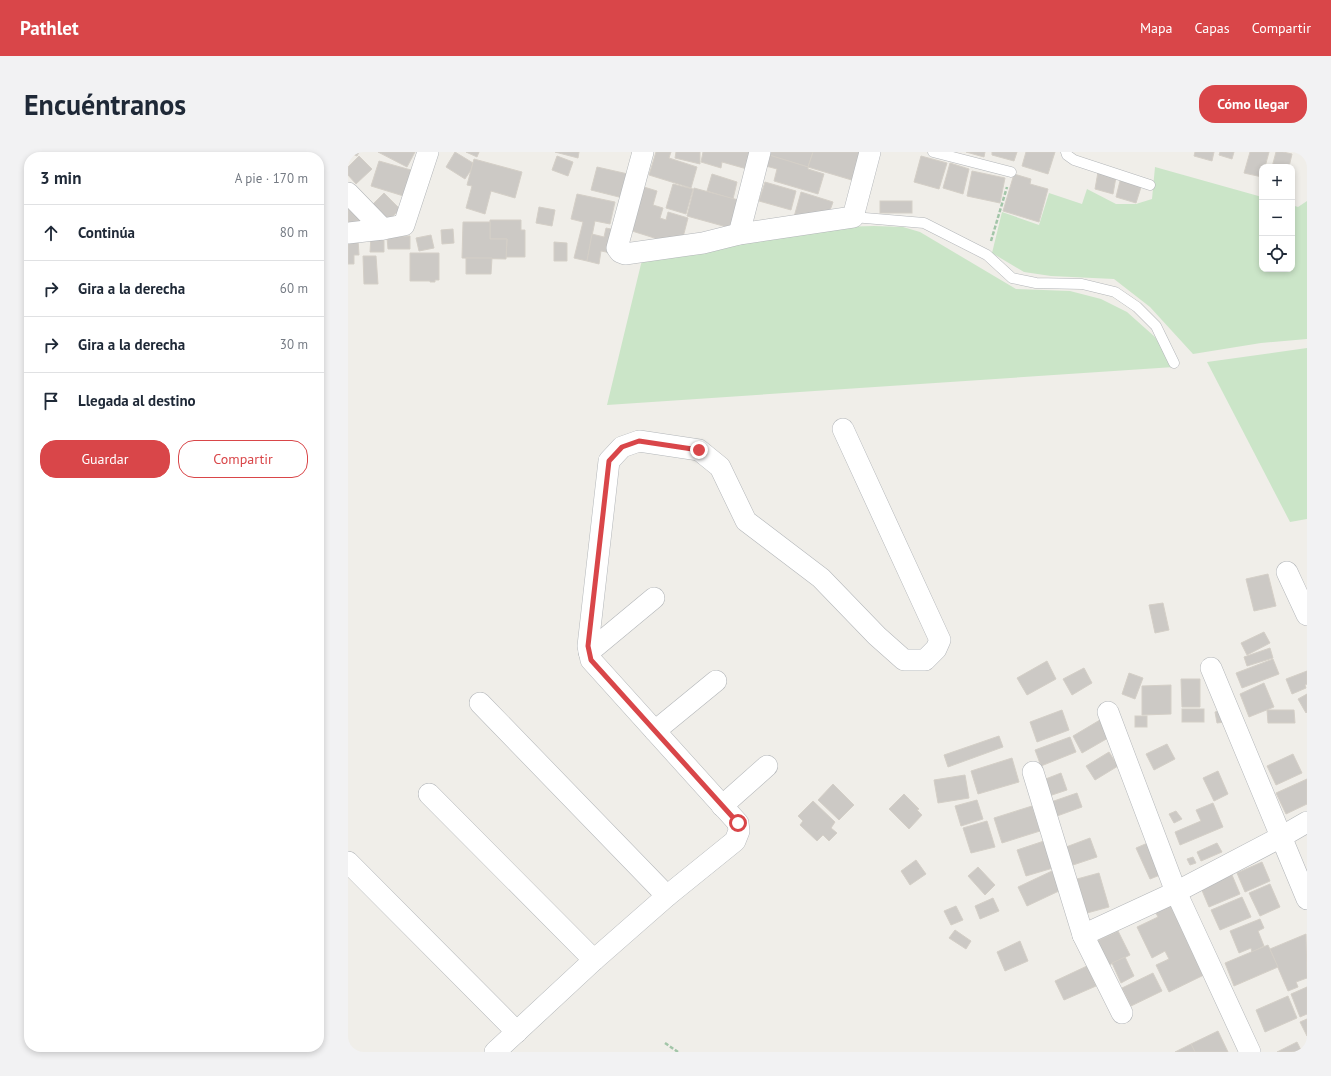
<!DOCTYPE html>
<html lang="es">
<meta charset="utf-8">
<style>
:root{--surface:#fff;--page:#f2f2f3;--text:#1f2937;--muted:#747a83;--line:#e0e1e3;--accent:#d94649}
body{margin:0;font-family:"PT Sans",sans-serif;background:var(--page);color:var(--text)}
.controls{position:absolute;right:12px;top:12px;display:grid;overflow:hidden;border-radius:8px;box-shadow:0 2px 6px #0003}
.controls button{width:36px;height:36px;display:grid;place-items:center;padding:0;border:0;border-bottom:1px solid var(--line);background:var(--surface);color:var(--text);font:20px sans-serif}
.stop{position:absolute;width:12px;height:12px;margin:-9px;border:3px solid #d94649;border-radius:50%;background:#fff}
.stop.end{background:#d94649;border-color:#fff;box-shadow:0 1px 4px #0008}
.list{margin:0;padding:0;list-style:none}
h2{display:flex;justify-content:space-between;align-items:center;height:52px;margin:0;padding:0 16px;font-size:17px}
h2 small{font-size:13px;font-weight:400;color:var(--muted)}
.list li{display:grid;grid-template-columns:26px 1fr auto;gap:12px;align-items:center;box-sizing:border-box;height:56px;padding:0 16px;border-top:1px solid var(--line)}
.list b{display:block;font-size:15px;white-space:nowrap}
.list em{font-size:13px;font-style:normal;color:var(--muted)}
.actions{display:flex;gap:8px;padding:12px 16px}
.actions a{flex:1;padding:9px 0;border:1px solid var(--accent);border-radius:16px;text-align:center;font-size:14px;color:var(--accent)}
.actions .main{background:var(--accent);color:#fff}
.icon{flex:none;width:22px;height:22px;fill:none;stroke:currentColor;stroke-width:2;stroke-linecap:round;stroke-linejoin:round}
.map{position:relative;flex:none;width:959px;height:900px;overflow:hidden;border-radius:16px}
header{display:flex;align-items:center;gap:24px;box-sizing:border-box;height:56px;padding:0 20px;background:var(--accent);color:#fff}
header strong{font-size:19px}
nav{display:flex;gap:22px;margin-inline-start:auto;font-size:14px}
.intro{display:flex;align-items:center;justify-content:space-between;box-sizing:border-box;height:96px;padding:0 24px}
h1{margin:0;font-size:28px}
.button{padding:10px 18px;border-radius:16px;background:var(--accent);color:#fff;font-size:14px;font-weight:700}
main{display:flex;gap:24px;padding:0 24px}
aside{flex:1;background:var(--surface);border-radius:16px;box-shadow:0 2px 6px #0003}
.map>svg:first-child{display:block}
.green{fill:#cbe5c8}
.building{fill:#ccc9c5;stroke:#d4cfc7}
.lines{fill:none;stroke-linecap:round;stroke-linejoin:round}
.service-casing{stroke:#b3b6b9;stroke-width:11}
.minor-casing{stroke:#b3b6b9;stroke-width:22}
.path{stroke:#a2c5a8;stroke-width:2.5;stroke-dasharray:4 2;stroke-linecap:butt}
.service{stroke:#fff;stroke-width:10}
.minor{stroke:#fff;stroke-width:21}
.route{stroke:#d94649;stroke-width:5}
</style>
<header>
<strong>Pathlet</strong>
<nav><a>Mapa</a><a>Capas</a><a>Compartir</a></nav>
</header>
<div class="intro"><h1>Encuéntranos</h1><a class="button">Cómo llegar</a></div>
<main>
<aside>
<h2>3 min<small>A pie · 170 m</small></h2>
<ul class="list">
<li><svg class="icon" aria-label="ahead" viewBox="0 0 24 24"><path d="M12 20V5M6 11l6-6 6 6"/></svg><div><b>Continúa</b></div><em>80 m</em></li>
<li><svg class="icon" aria-label="right" viewBox="0 0 24 24"><path d="M7 20v-9h11M14 6l5 5-5 5"/></svg><div><b>Gira a la derecha</b></div><em>60 m</em></li>
<li><svg class="icon" aria-label="right" viewBox="0 0 24 24"><path d="M7 20v-9h11M14 6l5 5-5 5"/></svg><div><b>Gira a la derecha</b></div><em>30 m</em></li>
<li><svg class="icon" aria-label="arrive" viewBox="0 0 24 24"><path d="M6 21V4h12l-3 4 3 4H6"/></svg><div><b>Llegada al destino</b></div></li>
</ul>
<div class="actions"><a class="main">Guardar</a><a>Compartir</a></div>
</aside>
<div class="map">
<svg width="959" height="900" viewBox="0 0 959 900">
<rect width="100%" height="100%" fill="#f0eee9"/>
<g class="green">
<polygon points="807,15 914,45 914,117 944,117 944,53 950,55 959,49 959,187 913,191 845,202 802,155 766,127 703,124 676,120 644,101 654,60 691,73 701,41 734,52 739,37 768,52 788,52 804,47"/>
<polygon points="526,74 555,75 572,80 668,137 722,139 753,147 779,160 807,185 826,215 259,253 293,112 298,100 490,75"/>
<polygon points="959,196 959,367 942,370 859,210"/>
</g>
<g class="building">
<polygon points="0,0 11,0 9,4"/>
<polygon points="30,0 67,0 59,15"/>
<polygon points="107,0 125,11 123,18 117,27 98,15"/>
<polygon points="118,0 131,0 129,5"/>
<polygon points="207,0 231,0 230,6"/>
<polygon points="308,0 323,0 321,6 349,15 343,36 301,23"/>
<polygon points="328,0 352,0 352,12 327,6"/>
<polygon points="355,0 404,0 399,17 374,10 373,16 353,10"/>
<polygon points="414,0 465,0 460,15 413,1"/>
<polygon points="465,0 512,0 507,29 460,15"/>
<polygon points="618,0 637,0 636,5"/>
<polygon points="644,0 669,0 666,9 644,3"/>
<polygon points="678,0 707,0 700,22 674,14"/>
<polygon points="847,0 866,0 864,9 846,4"/>
<polygon points="872,0 886,0 884,7 871,3"/>
<polygon points="902,0 921,0 917,15 914,15 914,25 896,21"/>
<polygon points="928,0 935,0 944,2 941,15 924,15"/>
<polygon points="418,2 460,15 460,17 476,22 470,42 426,29 429,17 414,13"/>
<polygon points="11,4 24,17 8,32 0,23 0,15"/>
<polygon points="209,4 225,10 220,24 204,18"/>
<polygon points="573,4 599,11 591,37 566,30"/>
<polygon points="126,7 174,20 167,46 143,39 137,62 118,56 124,34 119,33"/>
<polygon points="31,9 70,20 62,46 23,34"/>
<polygon points="602,11 621,17 615,42 595,36"/>
<polygon points="249,15 280,22 275,46 243,38"/>
<polygon points="624,19 657,26 652,51 619,44"/>
<polygon points="750,20 768,25 765,42 747,37"/>
<polygon points="364,22 389,30 385,47 359,39"/>
<polygon points="666,22 683,27 682,32 700,37 691,70 655,59"/>
<polygon points="773,25 794,32 788,51 768,45"/>
<polygon points="417,30 448,39 443,58 411,49"/>
<polygon points="325,32 345,37 338,62 318,56"/>
<polygon points="296,35 309,39 305,53 315,56 312,66 318,68 320,60 340,66 334,89 316,89 284,79"/>
<polygon points="346,36 394,49 386,77 339,64"/>
<polygon points="453,40 485,50 480,64 446,65"/>
<polygon points="36,41 52,57 38,71 22,55"/>
<polygon points="229,42 267,50 262,72 247,69 239,109 226,106 235,70 223,67"/>
<polygon points="0,48 28,74 0,78"/>
<rect x="532" y="49" width="32" height="12"/>
<polygon points="191,55 207,58 204,74 188,71"/>
<polygon points="142,68 173,68 173,78 177,78 177,105 158,105 159,87 142,87"/>
<polygon points="115,70 142,70 142,87 159,87 158,107 114,106"/>
<polygon points="258,76 268,78 263,101 253,99 251,112 239,109 244,82 256,85"/>
<polygon points="105,77 106,91 94,92 93,78"/>
<polygon points="83,83 86,96 71,99 68,86"/>
<polygon points="23,84 36,84 36,100 22,100"/>
<polygon points="62,84 62,97 40,97 39,85"/>
<polygon points="10,87 11,103 6,103 6,112 0,112 0,88"/>
<polygon points="206,90 219,91 219,109 206,109"/>
<polygon points="62,101 91,101 91,128 87,128 87,130 82,130 82,129 62,129"/>
<polygon points="15,104 28,104 30,132 16,132"/>
<polygon points="118,106 144,106 143,122 118,122"/>
<polygon points="920,422 928,454 906,459 898,427"/>
<polygon points="815,451 821,478 807,481 801,453"/>
<polygon points="916,480 922,491 899,503 893,491"/>
<polygon points="922,496 925,506 899,514 896,505"/>
<polygon points="925,507 931,522 894,536 888,521"/>
<polygon points="699,509 708,527 679,543 669,526"/>
<polygon points="736,516 744,531 724,543 715,527"/>
<polygon points="959,519 959,532 957,533 958,536 944,542 938,527"/>
<polygon points="781,521 795,526 787,547 774,542"/>
<polygon points="833,527 852,527 852,555 834,555"/>
<polygon points="916,531 926,555 901,565 892,542"/>
<polygon points="823,533 823,562 794,563 794,534"/>
<polygon points="959,542 959,560 958,561 950,547"/>
<rect x="834" y="557" width="22" height="13"/>
<polygon points="714,558 721,578 689,590 682,570"/>
<polygon points="874,558 877,570 869,571 867,560"/>
<polygon points="919,558 946,558 947,571 920,571"/>
<rect x="787" y="564" width="12" height="11"/>
<polygon points="757,565 767,582 734,601 725,584"/>
<polygon points="651,584 655,595 600,615 596,603"/>
<polygon points="722,585 728,600 693,614 687,598"/>
<polygon points="819,592 827,607 806,618 798,602"/>
<polygon points="761,600 770,614 747,628 738,614"/>
<polygon points="945,602 954,621 928,633 919,614"/>
<polygon points="664,606 671,630 630,642 623,619"/>
<polygon points="870,619 880,642 866,649 855,626"/>
<polygon points="713,621 719,638 701,644 695,628"/>
<polygon points="617,623 621,646 590,651 586,628"/>
<polygon points="959,627 959,652 938,662 928,641"/>
<polygon points="485,632 506,653 491,668 470,648"/>
<polygon points="729,641 734,655 709,664 703,650"/>
<polygon points="556,642 571,657 569,658 574,663 561,677 541,657"/>
<polygon points="629,648 635,667 613,674 607,654"/>
<polygon points="465,649 487,670 483,676 489,681 481,689 475,683 469,689 452,673 455,669 450,664"/>
<polygon points="865,651 875,675 832,693 827,680 853,669 848,658"/>
<polygon points="684,654 692,679 654,691 646,666"/>
<polygon points="828,659 834,667 826,671 821,662"/>
<polygon points="639,669 647,695 623,701 615,676"/>
<polygon points="742,686 749,705 725,713 718,695"/>
<polygon points="696,689 705,716 678,724 669,698"/>
<polygon points="802,690 817,721 802,727 788,696"/>
<polygon points="869,691 874,700 853,709 849,700"/>
<polygon points="845,705 848,711 842,713 839,707"/>
<polygon points="568,708 578,722 562,733 553,719"/>
<polygon points="914,710 922,729 897,740 889,721"/>
<polygon points="630,715 647,733 637,743 620,724"/>
<polygon points="704,719 713,738 679,754 670,735"/>
<polygon points="751,721 761,755 739,761 729,727"/>
<polygon points="884,723 892,742 861,755 853,736"/>
<polygon points="922,732 932,755 912,764 901,741"/>
<polygon points="894,745 903,765 872,778 863,758"/>
<polygon points="645,746 651,759 632,767 627,754"/>
<polygon points="827,749 862,820 821,840 808,813 821,807 817,799 804,806 789,775 810,765 807,759"/>
<polygon points="608,754 615,768 603,773 596,759"/>
<polygon points="912,767 916,776 910,779 916,794 904,800 903,796 891,801 882,779"/>
<polygon points="607,778 623,789 618,797 601,786"/>
<polygon points="770,779 782,803 759,814 747,790"/>
<polygon points="958,782 959,826 948,830 950,835 940,839 922,797"/>
<polygon points="672,789 680,809 657,819 649,800"/>
<polygon points="920,793 930,815 886,834 877,811"/>
<polygon points="777,805 786,824 773,831 764,811"/>
<polygon points="739,814 748,834 716,848 707,829"/>
<polygon points="805,821 814,839 783,854 774,836"/>
<polygon points="959,835 959,862 952,865 943,842"/>
<polygon points="940,844 949,866 917,880 908,858"/>
<polygon points="959,867 959,884 952,870"/>
<polygon points="870,879 880,900 847,900 843,892"/>
<polygon points="949,890 954,900 929,900"/>
<polygon points="843,892 847,900 827,900"/>
</g>
<g class="lines">
<defs>
<g id="service">
<polyline points="585,0 663,20"/>
<polyline points="718,0 719,3 726,8 802,33"/>
<polyline points="505,65 576,71 639,103 664,126 688,131 734,132 767,140 789,155 808,174 826,211"/>
</g>
<g id="minor">
<polyline points="295,0 269,96 272,100 277,102 355,91 391,82 505,65 522,0"/>
<polyline points="0,41 35,77"/>
<polyline points="0,81 35,77 56,73 80,0"/>
<polyline points="391,82 412,0"/>
<polyline points="939,420 959,463"/>
<polyline points="241,500 306,446"/>
<polyline points="863,516 959,747"/>
<polyline points="132,551 319,744"/>
<polyline points="760,560 828,740 902,900"/>
<polyline points="307,579 368,529"/>
<polyline points="685,620 735,783 774,861"/>
<polyline points="81,642 246,808"/>
<polyline points="374,654 419,614"/>
<polyline points="0,710 169,880"/>
<polyline points="735,783 828,740 933,685 959,670"/>
<polyline points="147,900 246,808 319,744 387,689 391,679 390,671 243,508 240,494 261,309 274,295 291,289 351,298 372,315 398,369 473,426 529,484 556,508 577,508 588,497 592,488 495,277"/>
</g>
</defs>
<use href="#service" class="service-casing"/>
<use href="#minor" class="minor-casing"/>
<g class="path">
<polyline points="643,89 659,35"/>
<polyline points="317,891 330,900"/>
</g>
<use href="#service" class="service"/>
<use href="#minor" class="minor"/>
</g>
<g class="lines">
<polyline class="route" points="351,298 291,289 274,295 261,309 240,494 243,508 390,671"/>
</g>
</svg>
<div class="controls">
<button>+</button>
<button>−</button>
<button><svg class="icon" aria-label="locate" viewBox="0 0 24 24"><circle cx="12" cy="12" r="6"/><path d="M12 2v4M12 18v4M2 12h4M18 12h4"/></svg></button>
</div>
<div class="stop" style="left:390px;top:671px"></div>
<div class="stop end" style="left:351px;top:298px"></div>
</div>
</main>
